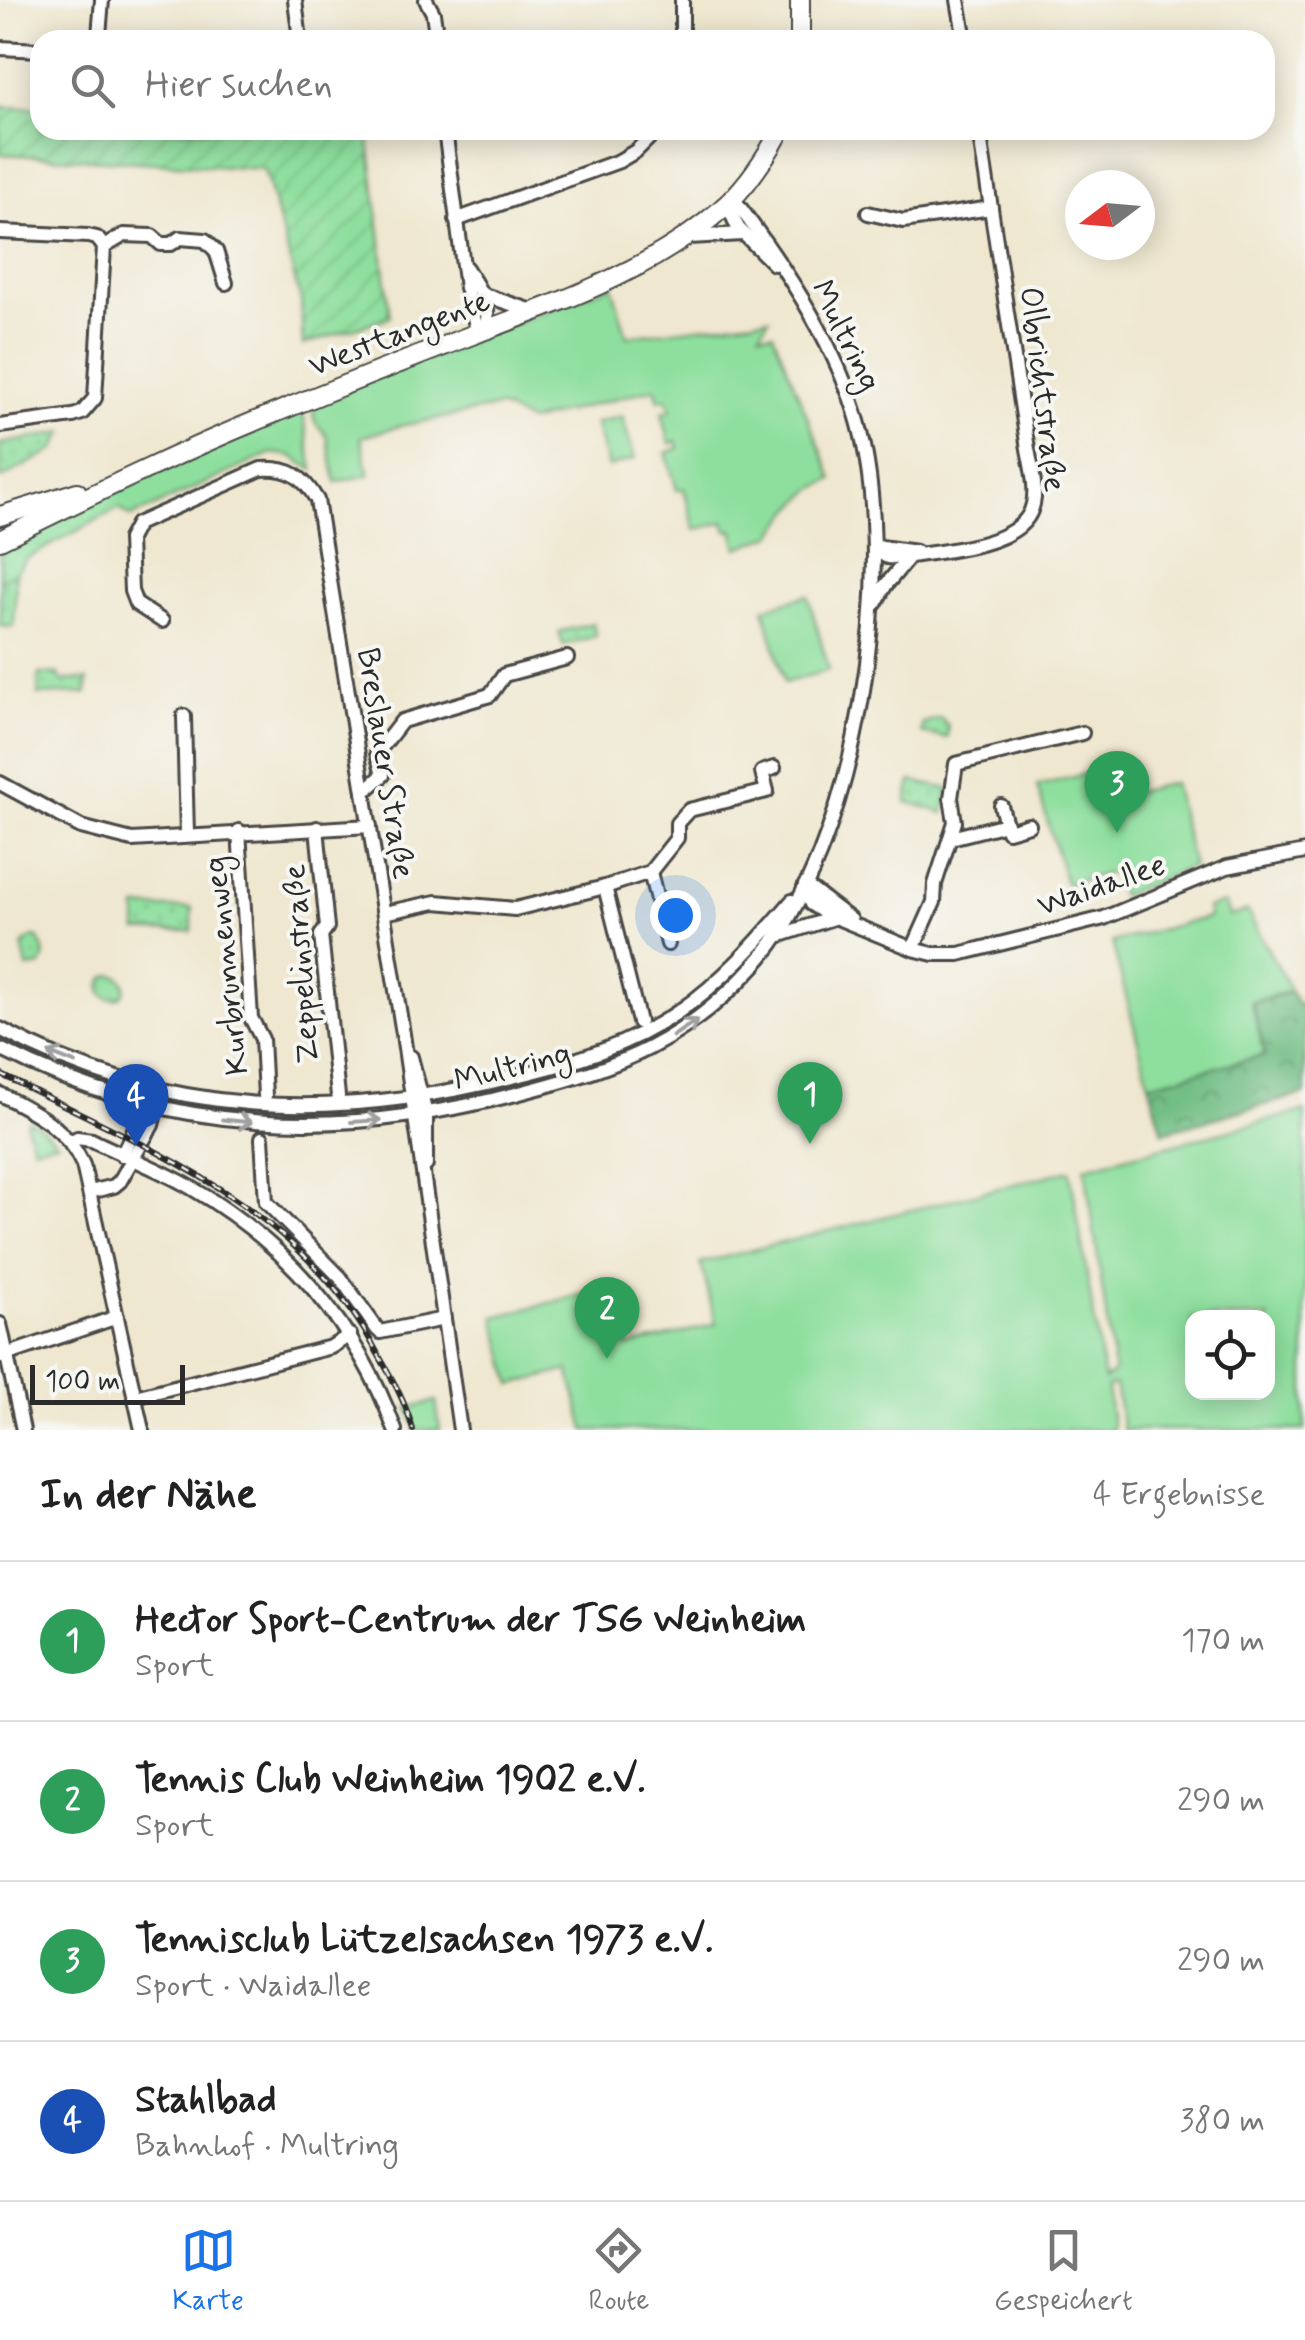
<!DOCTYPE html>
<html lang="de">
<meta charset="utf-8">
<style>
:root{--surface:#fff;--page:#f6f6f6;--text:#222;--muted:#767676;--line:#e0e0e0;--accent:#1a73e8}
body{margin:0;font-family:Mynerve,sans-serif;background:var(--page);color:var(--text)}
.controls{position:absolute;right:30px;bottom:30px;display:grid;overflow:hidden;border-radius:20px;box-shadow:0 5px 25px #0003}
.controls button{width:90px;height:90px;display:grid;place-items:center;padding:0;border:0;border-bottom:2px solid var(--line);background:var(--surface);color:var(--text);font:50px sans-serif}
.compass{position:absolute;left:1065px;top:170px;width:90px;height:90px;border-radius:50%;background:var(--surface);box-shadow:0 5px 25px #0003;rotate:254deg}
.scale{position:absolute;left:30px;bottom:25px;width:155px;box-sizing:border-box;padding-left:10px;border:5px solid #2b2b2b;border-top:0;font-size:28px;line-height:35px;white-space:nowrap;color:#2b2b2b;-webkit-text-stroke:8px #f6f6f2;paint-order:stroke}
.you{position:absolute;left:675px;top:915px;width:35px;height:35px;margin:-25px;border:8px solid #fff;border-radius:50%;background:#1a73e8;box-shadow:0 0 0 15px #1a73e833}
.badge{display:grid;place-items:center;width:65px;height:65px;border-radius:50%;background:var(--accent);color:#fff;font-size:32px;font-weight:700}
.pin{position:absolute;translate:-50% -82px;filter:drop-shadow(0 2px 5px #0008)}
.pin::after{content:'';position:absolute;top:52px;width:35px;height:30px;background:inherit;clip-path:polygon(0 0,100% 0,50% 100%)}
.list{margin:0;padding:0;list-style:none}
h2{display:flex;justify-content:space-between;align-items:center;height:130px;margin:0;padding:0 40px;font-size:42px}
h2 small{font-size:32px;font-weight:400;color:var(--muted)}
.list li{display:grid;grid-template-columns:65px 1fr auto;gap:30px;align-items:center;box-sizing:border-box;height:160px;padding:0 40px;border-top:2px solid var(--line)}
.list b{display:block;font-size:38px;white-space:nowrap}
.list p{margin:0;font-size:32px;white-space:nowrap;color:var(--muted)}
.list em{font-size:32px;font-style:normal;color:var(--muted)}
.icon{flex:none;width:55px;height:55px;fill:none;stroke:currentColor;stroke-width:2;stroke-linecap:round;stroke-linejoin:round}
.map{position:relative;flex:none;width:1305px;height:1430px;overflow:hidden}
.search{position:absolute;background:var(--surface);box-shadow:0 5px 25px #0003;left:30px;right:30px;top:30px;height:110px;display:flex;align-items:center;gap:25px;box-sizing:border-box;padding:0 35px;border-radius:30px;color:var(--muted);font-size:38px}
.sheet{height:770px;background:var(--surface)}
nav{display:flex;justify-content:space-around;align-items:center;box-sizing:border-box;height:140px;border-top:2px solid var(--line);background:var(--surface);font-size:28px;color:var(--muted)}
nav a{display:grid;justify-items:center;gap:5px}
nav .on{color:var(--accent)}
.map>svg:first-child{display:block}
.grass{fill:#8edf9e;stroke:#5c8564;stroke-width:2.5;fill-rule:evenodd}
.forest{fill:url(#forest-crowns);stroke:#4e7458;stroke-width:2.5}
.park{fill:url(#park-dots);stroke:#5c8564;stroke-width:2.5}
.garden{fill:url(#garden-furrows);stroke:#5c8564;stroke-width:2.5}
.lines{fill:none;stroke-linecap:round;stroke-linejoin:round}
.minor-casing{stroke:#484744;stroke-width:18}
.major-casing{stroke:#484744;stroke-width:22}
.minor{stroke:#fff;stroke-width:12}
.major{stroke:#fff;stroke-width:18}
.rail-casing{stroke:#2b2b2b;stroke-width:6}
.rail{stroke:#f6f6f2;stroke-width:2.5;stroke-dasharray:8;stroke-linecap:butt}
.oneway{stroke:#a0a0a0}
.labels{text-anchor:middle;stroke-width:8;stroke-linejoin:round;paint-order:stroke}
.street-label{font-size:32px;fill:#2b2b2b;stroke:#f6f6f2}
</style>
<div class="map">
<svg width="1305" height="1430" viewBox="0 0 1305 1430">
<defs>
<pattern id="forest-crowns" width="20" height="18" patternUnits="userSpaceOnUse" patternTransform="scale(2.5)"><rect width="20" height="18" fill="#72be85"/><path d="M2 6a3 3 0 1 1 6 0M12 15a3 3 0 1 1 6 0" fill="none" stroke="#5e9b6d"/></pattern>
<pattern id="park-dots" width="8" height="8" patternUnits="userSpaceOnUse" patternTransform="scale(2.5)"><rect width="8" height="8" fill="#8edf9e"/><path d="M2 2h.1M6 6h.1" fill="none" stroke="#7bc088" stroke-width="1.8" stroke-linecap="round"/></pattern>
<pattern id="garden-furrows" width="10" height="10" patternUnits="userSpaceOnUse" patternTransform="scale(2.5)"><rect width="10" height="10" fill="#8edf9e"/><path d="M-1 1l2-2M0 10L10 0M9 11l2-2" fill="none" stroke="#7bc088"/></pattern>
</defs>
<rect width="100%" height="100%" fill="#f6f6f2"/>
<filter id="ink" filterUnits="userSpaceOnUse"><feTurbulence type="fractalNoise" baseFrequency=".01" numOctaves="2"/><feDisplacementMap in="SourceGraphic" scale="20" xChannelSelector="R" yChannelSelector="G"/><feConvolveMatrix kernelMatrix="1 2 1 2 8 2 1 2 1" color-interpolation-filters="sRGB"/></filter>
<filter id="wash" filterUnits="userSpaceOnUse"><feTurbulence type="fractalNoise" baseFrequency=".0048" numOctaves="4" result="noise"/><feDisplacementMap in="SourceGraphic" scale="40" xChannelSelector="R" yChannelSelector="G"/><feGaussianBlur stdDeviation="2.25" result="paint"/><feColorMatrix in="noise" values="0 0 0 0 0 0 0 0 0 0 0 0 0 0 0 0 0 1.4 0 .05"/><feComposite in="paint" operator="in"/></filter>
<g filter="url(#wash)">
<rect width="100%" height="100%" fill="#efe7cf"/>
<g class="grass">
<polygon points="612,285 627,336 769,318 760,333 773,333 833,479 812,490 792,509 773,535 738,548 733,530 727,531 724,522 695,530 684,489 677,490 666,453 679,448 677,441 670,444 662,413 671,410 666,398 659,400 655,388 529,422 499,407 400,426 361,437 369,475 336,482 327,436 315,422 311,402"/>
<polygon points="302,407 313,470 292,456 272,453 131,517 119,508 26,559 16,572 0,581 0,550 94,500"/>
<polygon points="622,416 635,459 608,467 595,423"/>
<polygon points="808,595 829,670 785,683 764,608"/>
<polygon points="1093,772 1101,800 1173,783 1193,866 1121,896 1114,872 1066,884 1037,786"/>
<polygon points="1225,903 1229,916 1247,911 1291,991 1251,1002 1265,1055 1149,1084 1112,942 1209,917 1207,908"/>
<polygon points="0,1035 39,1054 120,1085 117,1093 74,1077 0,1043"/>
<path d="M1305,1111V1430H1123L1115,1385L1107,1387L1113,1430H585L569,1370L512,1385L495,1317L611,1287L628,1347L716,1324L701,1263L1070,1170L1104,1380L1114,1371L1085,1167ZM1192,1318H1268V1392H1192Z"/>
<polygon points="29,1120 39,1125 57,1142 33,1147 26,1124"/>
<polygon points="436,1401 440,1430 416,1430 408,1408"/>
</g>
<polygon class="forest" points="1291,992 1300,1006 1305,1005 1305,1094 1163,1132 1149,1084 1265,1055 1252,1002"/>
<g class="park">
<polygon points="64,432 54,450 0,479 0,444"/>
<polygon points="16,572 14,627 0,626 0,581"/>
<polygon points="593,623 596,636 563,645 559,632"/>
<polygon points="39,674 59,674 60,680 88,680 87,693 38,695"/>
<polygon points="940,718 948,726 947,738 921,733 923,723"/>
<polygon points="911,781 949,789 944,813 907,802"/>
<rect x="137" y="908" width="55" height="23"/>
<polygon points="33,937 39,938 45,956 41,966 27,968 22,945"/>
<circle cx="113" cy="987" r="12"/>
</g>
<polygon class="garden" points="0,107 40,108 40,130 368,130 390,317 303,345 301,301 264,169 0,154"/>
</g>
<g filter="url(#ink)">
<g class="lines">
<defs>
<g id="minor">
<polyline points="295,0 300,40"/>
<polyline points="426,0 433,13 437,40"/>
<polyline points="958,0 965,40"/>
<polyline points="92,40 99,35 102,0"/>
<polyline points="682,40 682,0"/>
<polyline points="0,48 40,50"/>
<polyline points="445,130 466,288 478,333"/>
<polyline points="727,204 738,228 774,264"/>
<polyline points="868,213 903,221 991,208"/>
<polyline points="456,220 619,161 636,151 657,130"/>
<polyline points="0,232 88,236 97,238 104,247"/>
<polyline points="689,237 743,234"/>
<polyline points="104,247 124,235 152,236 161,244 171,244 180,238 205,240 216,251 226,283"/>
<path d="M466,268C477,287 495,308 484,331"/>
<polyline points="481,294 533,311"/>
<polyline points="0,426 73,416 82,413 95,398 104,247"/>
<polyline points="874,546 916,552"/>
<path d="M874,549L887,557L900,558C938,550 1024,549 1033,504C1037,487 1031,466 1028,449L979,130"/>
<polyline points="875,604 885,586 910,556"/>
<path d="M162,621L136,604L131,591L129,539L137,524L261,469C289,467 303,476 317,500L403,1034L460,1430"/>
<polyline points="184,716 187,835"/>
<polyline points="0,783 81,827 132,840 370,826"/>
<polyline points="364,792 383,775 377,753 402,721 490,695 504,675 567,658"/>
<polyline points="1001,806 1006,824"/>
<polyline points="317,828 327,927 321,935 338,1096"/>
<polyline points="239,831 251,1018 262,1039 265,1096"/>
<polyline points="951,838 1006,824 1008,831 1029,825"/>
<polyline points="650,872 668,944"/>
<polyline points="805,885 851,920"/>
<polyline points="605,887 639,1022"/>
<polyline points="804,888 811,904 825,913 913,949 933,954 959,954 1104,918 1227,867 1305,852"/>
<polyline points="384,913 436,902 515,909 605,887 650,872 677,838 677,823 689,810 767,791 762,772 774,768"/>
<polyline points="781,935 833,918"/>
<polyline points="913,949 934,902 935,884 955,822 951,798 956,764 1082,733"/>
<path d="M0,1029C166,1119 337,1122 516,1076C573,1062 629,1046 678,1012C722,982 758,941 792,901"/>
<path d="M0,1049C169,1136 345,1141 527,1091C622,1066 685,1042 753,967C859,852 902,558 855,411C829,332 782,264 733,198"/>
<polyline points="411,1057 426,1114 426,1165"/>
<path d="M0,1094C35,1112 66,1127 83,1165L142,1430"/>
<polyline points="262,1138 266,1202 340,1277 377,1329 380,1332 444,1319"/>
<path d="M71,1142L77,1138L92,1140C124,1156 159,1169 190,1187C285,1242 358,1326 395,1430"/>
<polyline points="122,1155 146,1105 151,1101"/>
<polyline points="90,1192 114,1186 120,1181 152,1125 158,1101"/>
<polyline points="0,1324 23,1430"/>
<polyline points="0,1357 117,1317"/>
<polyline points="135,1397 331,1347 350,1335"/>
</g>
<g id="major">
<polyline points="800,40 800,0"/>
<polyline points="0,516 77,492"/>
<path d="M0,540C91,495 181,451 275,413C343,385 412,358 480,332C566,300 660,267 728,203C750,182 766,157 781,130"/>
</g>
</defs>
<use href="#minor" class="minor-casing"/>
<use href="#major" class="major-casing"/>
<use href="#minor" class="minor"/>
<use href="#major" class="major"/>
<defs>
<path id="rail" d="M0,1074C145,1147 298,1203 378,1354C392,1378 406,1403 413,1430"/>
</defs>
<use href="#rail" class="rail-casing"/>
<use href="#rail" class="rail"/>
</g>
<defs><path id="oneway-shaft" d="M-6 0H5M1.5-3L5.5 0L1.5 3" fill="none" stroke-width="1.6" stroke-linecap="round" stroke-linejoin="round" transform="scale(2.5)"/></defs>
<g class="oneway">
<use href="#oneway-shaft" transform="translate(685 1028) rotate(-34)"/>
<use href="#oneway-shaft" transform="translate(62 1058) rotate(-158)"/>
<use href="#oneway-shaft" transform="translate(237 1121) rotate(6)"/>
<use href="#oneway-shaft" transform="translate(366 1121) rotate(-4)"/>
</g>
</g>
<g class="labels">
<g class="street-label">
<text transform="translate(399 332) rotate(-21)" y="11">Westtangente</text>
<text transform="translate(847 335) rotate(64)" y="11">Multring</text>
<text transform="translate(1044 389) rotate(83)" y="11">Olbrichtstraße</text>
<text transform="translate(387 763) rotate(81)" y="11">Breslauer Straße</text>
<text transform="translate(1101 884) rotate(-19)" y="11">Waidallee</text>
<text transform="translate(300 964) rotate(-94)" y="11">Zeppelinstraße</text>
<text transform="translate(225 966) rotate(-96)" y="11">Kurbrunnenweg</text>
<text transform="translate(512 1066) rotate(-14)" y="11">Multring</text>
</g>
</g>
</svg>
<div class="controls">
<button><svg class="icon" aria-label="locate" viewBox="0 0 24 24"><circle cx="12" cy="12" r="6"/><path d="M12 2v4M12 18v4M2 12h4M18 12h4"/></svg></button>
</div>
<svg class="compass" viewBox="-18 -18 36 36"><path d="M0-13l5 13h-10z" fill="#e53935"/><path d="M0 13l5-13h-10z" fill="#767676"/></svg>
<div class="scale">100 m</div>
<div class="you"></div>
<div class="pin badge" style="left:810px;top:1144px;background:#2e9e5b">1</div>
<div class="pin badge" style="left:607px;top:1359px;background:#2e9e5b">2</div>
<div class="pin badge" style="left:1117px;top:833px;background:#2e9e5b">3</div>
<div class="pin badge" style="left:136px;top:1146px;background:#1a4fb4">4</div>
<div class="search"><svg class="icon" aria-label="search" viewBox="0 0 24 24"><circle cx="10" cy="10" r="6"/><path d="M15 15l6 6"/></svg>Hier suchen</div>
</div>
<section class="sheet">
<h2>In der Nähe<small>4 Ergebnisse</small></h2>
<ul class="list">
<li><span class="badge" style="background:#2e9e5b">1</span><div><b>Hector Sport-Centrum der TSG Weinheim</b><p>Sport</p></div><em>170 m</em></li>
<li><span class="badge" style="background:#2e9e5b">2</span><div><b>Tennis Club Weinheim 1902 e.V.</b><p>Sport</p></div><em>290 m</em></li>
<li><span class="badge" style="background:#2e9e5b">3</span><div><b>Tennisclub Lützelsachsen 1973 e.V.</b><p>Sport · Waidallee</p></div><em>290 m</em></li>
<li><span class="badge" style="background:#1a4fb4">4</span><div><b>Stahlbad</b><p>Bahnhof · Multring</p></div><em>380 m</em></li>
</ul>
</section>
<nav>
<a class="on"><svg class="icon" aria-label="map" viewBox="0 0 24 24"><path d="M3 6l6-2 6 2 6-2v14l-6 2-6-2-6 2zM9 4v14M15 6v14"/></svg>Karte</a>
<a><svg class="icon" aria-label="directions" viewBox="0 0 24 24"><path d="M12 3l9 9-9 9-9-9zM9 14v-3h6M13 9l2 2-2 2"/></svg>Route</a>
<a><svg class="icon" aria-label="saved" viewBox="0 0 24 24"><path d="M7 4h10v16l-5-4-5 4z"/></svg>Gespeichert</a>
</nav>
